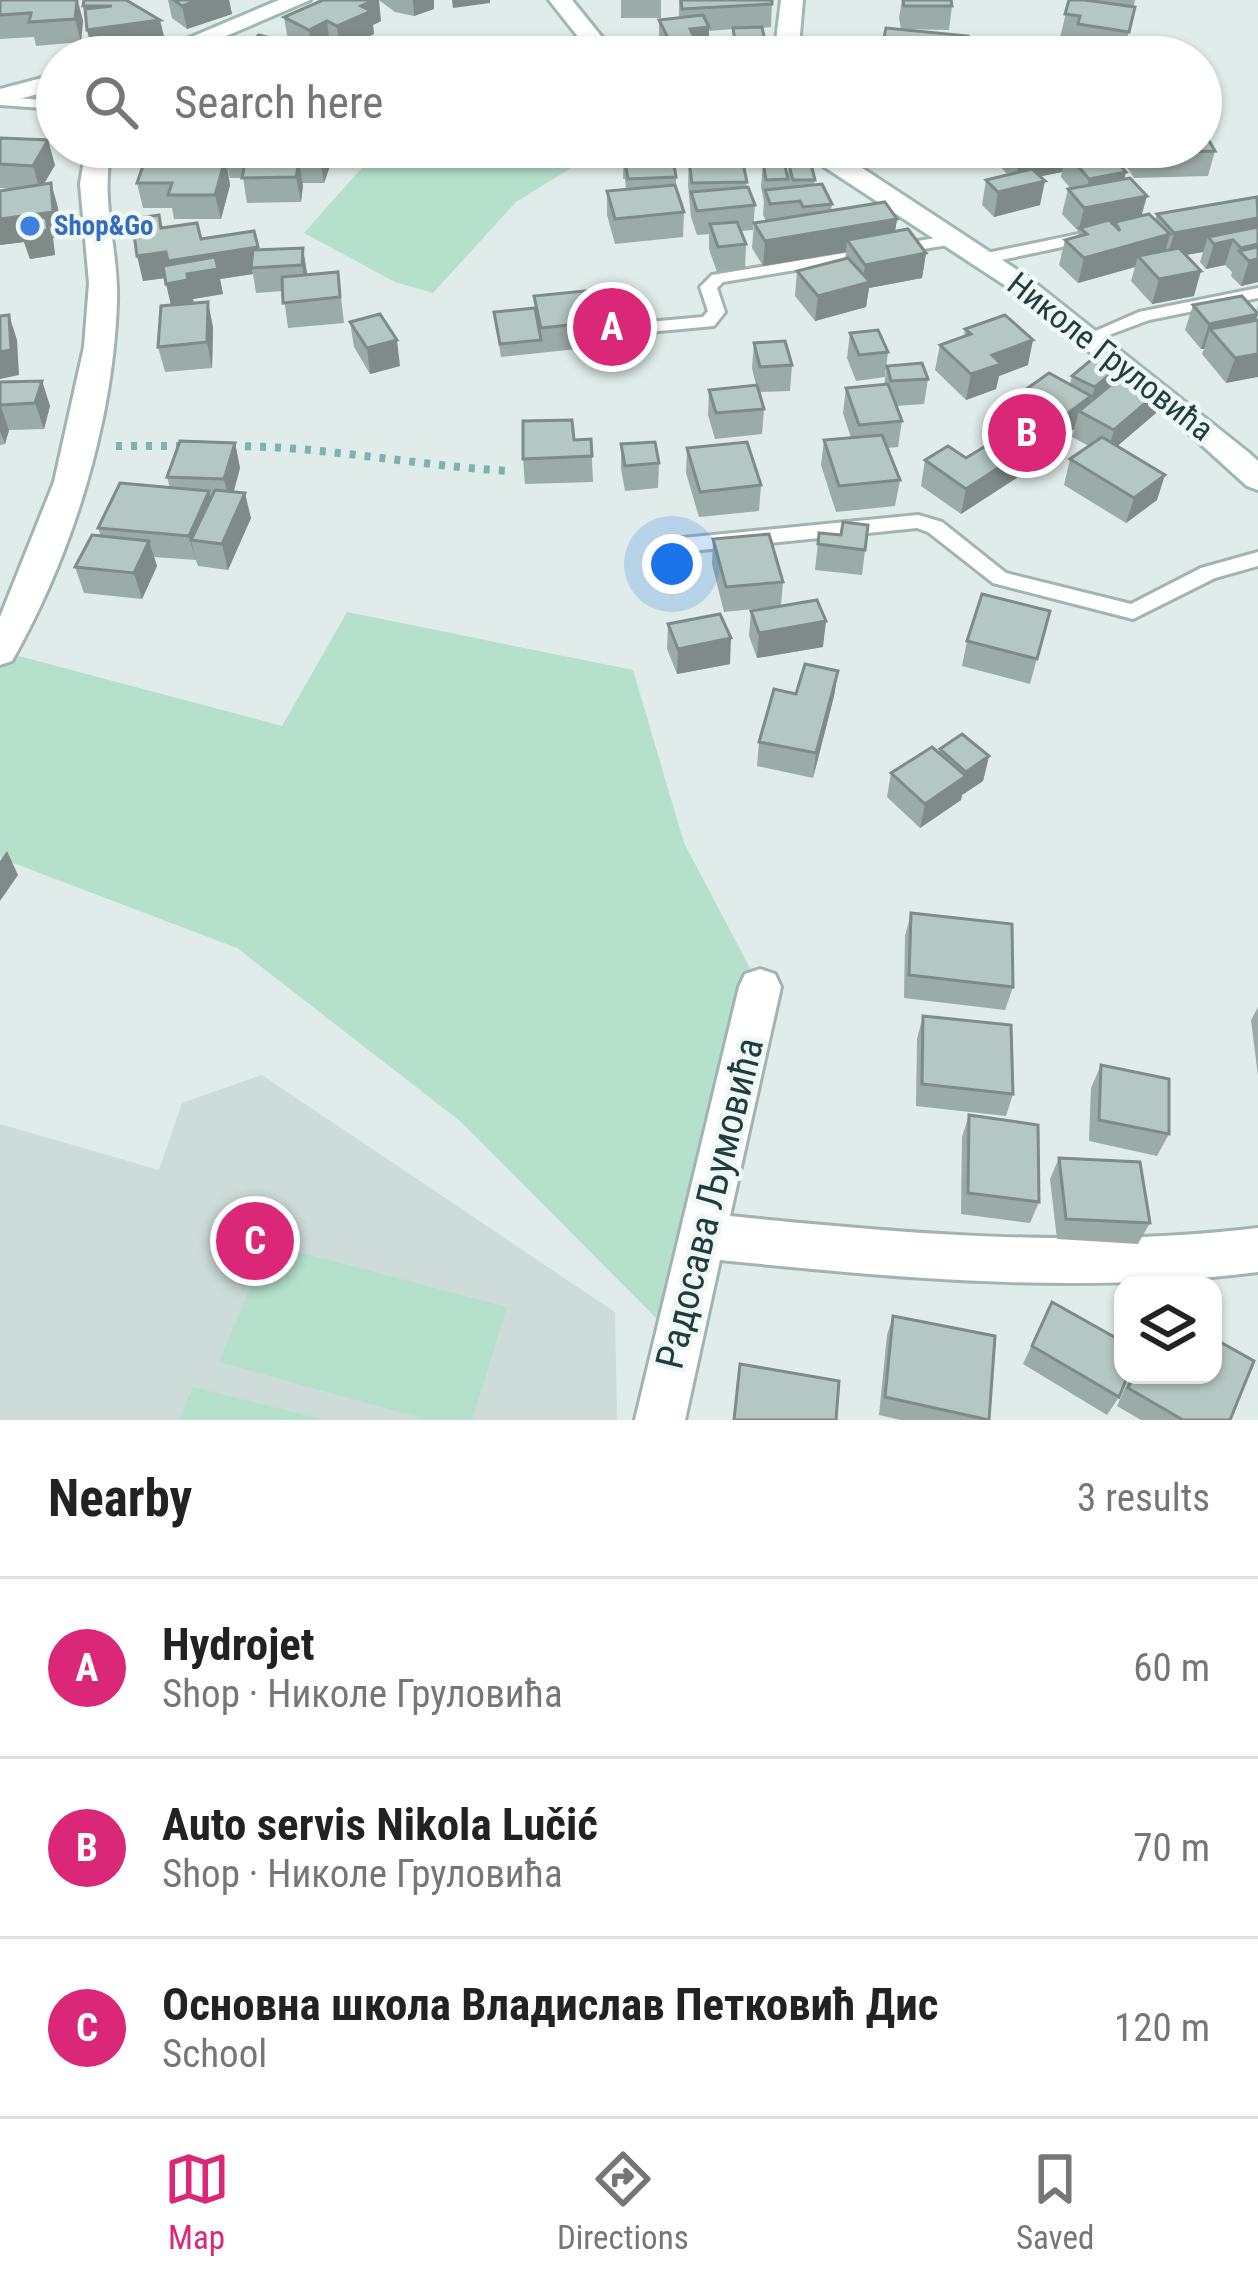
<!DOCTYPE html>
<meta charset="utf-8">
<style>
:root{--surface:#fff;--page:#f2f2f2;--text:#222;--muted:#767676;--line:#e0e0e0;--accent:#db2777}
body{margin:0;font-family:"Roboto Condensed",sans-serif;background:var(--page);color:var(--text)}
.controls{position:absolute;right:36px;bottom:36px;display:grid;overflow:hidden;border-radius:24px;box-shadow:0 3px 9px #0004}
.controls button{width:108px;height:108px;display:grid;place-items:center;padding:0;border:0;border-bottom:3px solid var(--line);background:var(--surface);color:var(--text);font:60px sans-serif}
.you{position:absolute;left:672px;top:564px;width:42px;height:42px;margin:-30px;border:9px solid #fff;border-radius:50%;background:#1a73e8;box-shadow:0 0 0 18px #1a73e833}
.badge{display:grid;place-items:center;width:78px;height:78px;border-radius:50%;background:var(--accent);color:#fff;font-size:39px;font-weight:700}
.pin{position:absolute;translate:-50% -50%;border:6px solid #fff;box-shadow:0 3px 12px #0006}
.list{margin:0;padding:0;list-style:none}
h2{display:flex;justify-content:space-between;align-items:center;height:156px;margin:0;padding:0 48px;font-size:51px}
h2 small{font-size:39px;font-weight:400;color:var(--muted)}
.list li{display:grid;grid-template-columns:78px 1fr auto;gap:36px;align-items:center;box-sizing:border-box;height:180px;padding:0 48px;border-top:3px solid var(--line)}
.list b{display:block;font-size:45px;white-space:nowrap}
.list p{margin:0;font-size:39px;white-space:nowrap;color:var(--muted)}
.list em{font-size:39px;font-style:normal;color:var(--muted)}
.icon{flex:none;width:66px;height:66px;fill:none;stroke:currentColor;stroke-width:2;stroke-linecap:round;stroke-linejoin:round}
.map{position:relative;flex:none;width:1258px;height:1420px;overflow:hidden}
.search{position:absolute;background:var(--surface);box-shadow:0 3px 9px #0004;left:36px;right:36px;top:36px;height:132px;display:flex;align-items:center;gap:30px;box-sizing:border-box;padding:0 42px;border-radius:66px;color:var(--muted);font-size:45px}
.sheet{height:696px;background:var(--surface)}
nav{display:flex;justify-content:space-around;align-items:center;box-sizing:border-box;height:168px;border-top:3px solid var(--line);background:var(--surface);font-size:33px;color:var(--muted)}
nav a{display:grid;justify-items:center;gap:6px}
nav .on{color:var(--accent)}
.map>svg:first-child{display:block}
.built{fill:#cddcd9}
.green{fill:#b5e0cc}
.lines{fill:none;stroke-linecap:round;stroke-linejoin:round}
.lane-casing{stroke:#a1b4b2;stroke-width:6}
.street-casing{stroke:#a1b4b2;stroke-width:6}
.secondary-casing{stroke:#9cb9b6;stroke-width:6}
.path{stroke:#7cb3b0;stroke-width:8;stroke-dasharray:6 9;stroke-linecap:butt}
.lane{fill:#fff;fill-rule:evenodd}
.street{fill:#fff;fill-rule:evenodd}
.secondary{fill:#fff;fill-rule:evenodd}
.wall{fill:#9baba8}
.shaded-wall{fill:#7e8b88}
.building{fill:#b4c7c3;stroke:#7e8b88;stroke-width:3}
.shop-dot{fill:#3f7fe0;stroke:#f0f8f6;stroke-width:4.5}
.labels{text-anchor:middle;stroke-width:9;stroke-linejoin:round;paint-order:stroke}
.far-shop-label{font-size:27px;font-weight:bold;fill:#366cbe;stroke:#f0f8f6;text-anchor:start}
.street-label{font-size:33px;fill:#1e3e3d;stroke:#f0f8f6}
.near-street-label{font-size:39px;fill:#1e3e3d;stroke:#f0f8f6}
</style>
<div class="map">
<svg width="1258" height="1420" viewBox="0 0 1258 1420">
<rect width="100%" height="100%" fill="#dfece9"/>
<polygon class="built" points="262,1075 615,1312 617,1420 0,1420 0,1124 159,1170 182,1103"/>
<g class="green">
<polygon points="374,147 605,147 516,202 433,293 395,282 304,233 367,162"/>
<polygon points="347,612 633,670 684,843 760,987 677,1339 460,1121 237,948 0,858 0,651 282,726"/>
<polygon points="268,1244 507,1307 472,1420 428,1420 219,1362"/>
<polygon points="193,1387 325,1420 179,1420"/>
</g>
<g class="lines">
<defs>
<g id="lane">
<polygon points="0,97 57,101 57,109 0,105"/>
<polygon points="1098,230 1104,232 1104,238 987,263 979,258 987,253"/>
<polygon points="960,234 968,239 966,242 723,282 717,288 725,312 714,326 616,335 608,330 616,325 703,317 708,311 700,287 712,275"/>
<polygon points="1258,288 1258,298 1149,320 1090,342 1082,337 1139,312"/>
<polygon points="918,515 942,522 1006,573 1131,604 1201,568 1258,552 1258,566 1215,578 1133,619 993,583 928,532 917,528 672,553 662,546 672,539"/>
</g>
<g id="street">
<path d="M86,147H112C99,200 119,249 117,302C113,424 72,555 12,661L0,665V617L54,482L84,347L89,283L80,184Z"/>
<path d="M760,969L775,974L781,987L730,1216C907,1234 1081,1249 1258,1228V1272C1077,1295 900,1278 720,1260L685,1420H635L739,987L745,974Z"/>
</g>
<g id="secondary">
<polygon points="279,0 310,0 177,57 144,57"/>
<polygon points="549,0 572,0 618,57 594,57"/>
<polygon points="781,0 803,0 798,57 774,57"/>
<polygon points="57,74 57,89 0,104 0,89"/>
<polygon points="794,147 826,147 853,162 1025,275 1248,452 1258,461 1258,490 1247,486 1162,409 1006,286"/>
</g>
</defs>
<use href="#lane" class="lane-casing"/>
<use href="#street" class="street-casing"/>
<use href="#secondary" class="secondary-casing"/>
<g class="path">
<polyline points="116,446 185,446"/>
<path d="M230,446C325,446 416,466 511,471"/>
</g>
<use href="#lane" class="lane"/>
<use href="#street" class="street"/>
<use href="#secondary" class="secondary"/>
</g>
<g class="wall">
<polygon points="0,0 78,0 83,21 81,42 36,46 34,37 0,39"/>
<polygon points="168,0 229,0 232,14 187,29 172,18"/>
<polygon points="379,0 434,0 434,9 414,16 395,12"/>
<rect x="621" y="0" width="40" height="18"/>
<polygon points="679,0 772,0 771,27 762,28 765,41 764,57 733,57 733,29 709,31 709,51 693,53 693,57 665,57 659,43 659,20 679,18"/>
<polygon points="902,0 951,0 952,6 949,30 901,29 899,18"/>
<polygon points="1069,0 1135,0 1124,55 1073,48 1074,40 1060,38"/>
<polygon points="284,17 381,21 373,25 374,34 340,50 330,45 312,54 306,50 307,57 247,57 245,46 295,45 288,41"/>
<polygon points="886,28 968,36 966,57 881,57"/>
<polygon points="0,138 55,165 44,184 51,183 58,208 61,236 53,238 55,255 30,259 24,242 0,245 12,189 0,188"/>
<polygon points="149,147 271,147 274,162 295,161 299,147 365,147 362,154 328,150 330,166 324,183 303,183 301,202 247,203 243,178 230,178 227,164 230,185 221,219 174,219 172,208 143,208 137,183 149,160 147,153"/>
<polygon points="624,147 654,147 653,160 676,177 676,187 684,212 683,237 615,244 607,215 607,191 626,189 625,179 623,179"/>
<polygon points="1000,147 1070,147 1069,152 1124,179 1142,216 1155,220 1157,214 1257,197 1258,282 1241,286 1231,276 1232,272 1225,265 1206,269 1200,262 1203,252 1186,255 1194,296 1152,304 1131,281 1135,267 1078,283 1059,265 1065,240 1078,237 1079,232 1062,214 1068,189 1071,189 1061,177 1062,172 1040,176 1040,205 994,217 982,205 986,180 1008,175 997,163"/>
<polygon points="1132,147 1201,147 1215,151 1208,176 1134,178 1127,167"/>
<polygon points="689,161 747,182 746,187 755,205 753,230 741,231 746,244 745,269 717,272 709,249 709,234 697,235 691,217 688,185"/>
<polygon points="763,162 788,177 789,165 815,180 814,185 832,204 831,211 897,219 895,231 926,253 922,278 869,288 866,307 815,321 795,296 797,271 845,259 846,252 763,266 752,248 754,223 766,221 763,215 764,202 761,187"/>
<polygon points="159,215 163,228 201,239 259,250 303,248 307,275 338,272 344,323 288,328 283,291 256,293 253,274 220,279 223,294 193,299 194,303 213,327 212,368 165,372 158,347 171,305 165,278 143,281"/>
<polygon points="534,296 614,320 615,345 501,357 494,312 535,308"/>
<polygon points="1193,305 1256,311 1258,305 1256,320 1226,383 1202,354 1204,349 1201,349 1185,330"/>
<polygon points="350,322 400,366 370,374 354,347"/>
<polygon points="965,329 1028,365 999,376 996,389 966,400 935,370 940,345 964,337"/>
<polygon points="850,333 888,352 885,377 856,381 847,358"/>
<polygon points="754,343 792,365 790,391 759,392 764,409 762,434 715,439 708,415 709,390 756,385 752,368"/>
<polygon points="1125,362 1122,376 1156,413 1117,446 1157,500 1126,523 1064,485 1070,459 1089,446 1072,437 1074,429 1044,451 1003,427 1008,402 1070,384 1072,376"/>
<polygon points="887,366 928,379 924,404 896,406 902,421 898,447 887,448 900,480 895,506 836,512 821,465 824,440 851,438 843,413 846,388 884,385"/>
<polygon points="42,381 50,406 44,429 9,430 5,444 0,445 0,382"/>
<polygon points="591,439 593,482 525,484 523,459"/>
<polygon points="235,443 240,468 234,491 251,518 228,570 198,566 196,560 154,557 157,566 142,599 84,593 75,567 101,536 98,528 170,488 167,477"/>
<polygon points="621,444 659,463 658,488 625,491 621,469"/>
<polygon points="1030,447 1024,473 961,514 921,486 925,460 966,458"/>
<polygon points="687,448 761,485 759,511 699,517 686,473"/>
<polygon points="819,533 841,535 865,550 862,575 815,570"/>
<polygon points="713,539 783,582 781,606 823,647 757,658 749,636 751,611 765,608 724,612 712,564"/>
<polygon points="1050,611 1030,684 962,666 967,641"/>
<polygon points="668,624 730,664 677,674 667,649"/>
<polygon points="838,671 834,696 813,778 757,766 759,742 796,694"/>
<polygon points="940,749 989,756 983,781 962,795 961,800 920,828 887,797 891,773 939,753"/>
<polygon points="911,913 1013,987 1005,1010 904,998 905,936"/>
<polygon points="1258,1007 1258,1076 1251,1020"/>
<polygon points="923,1016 1013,1094 1006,1116 916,1106 917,1039"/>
<polygon points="1101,1065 1169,1134 1157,1156 1089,1141 1091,1088"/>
<polygon points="969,1115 1039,1202 1030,1223 961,1214 962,1137"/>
<polygon points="1059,1158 1150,1223 1138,1244 1057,1239 1050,1179"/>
<polygon points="1052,1302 1119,1397 1107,1415 1023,1364"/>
<polygon points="893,1316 989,1420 901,1420 879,1415 887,1335"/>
<polygon points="1131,1375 1213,1375 1230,1420 1141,1420 1117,1406"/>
</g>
<g class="shaded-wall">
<polygon points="77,0 83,21 81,42 75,19"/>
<polygon points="199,0 229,0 232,14 187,29 182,6"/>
<polygon points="374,0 379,0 381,21 373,25 374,34 340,50 337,26 361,6"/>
<polygon points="413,0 434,0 434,9 414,16"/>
<polygon points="452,0 490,0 490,3 453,8"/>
<polygon points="160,20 166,44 93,54 87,30"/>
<polygon points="327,21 330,45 312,54 309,30"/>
<polygon points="709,27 709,51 693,53 693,57 669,57 669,40 690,29"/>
<polygon points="305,47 307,57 293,57"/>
<polygon points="48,140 55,165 40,190 33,166"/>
<polygon points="220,147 228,147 225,154 230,185 221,219 215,195 222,172 218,153"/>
<polygon points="269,147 271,147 275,165 272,177 268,152"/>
<polygon points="324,147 327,147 330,166 324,183 320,159"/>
<polygon points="1070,147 1068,155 1066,152 1062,172 1015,182 1020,158"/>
<polygon points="299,161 303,186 301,202 296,177"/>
<polygon points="1126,172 1120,197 1084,203 1089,179"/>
<polygon points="1045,181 1040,205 994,217 998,192"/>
<polygon points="51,183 58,208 61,236 53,238 55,255 30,259 24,242 0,245 0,219"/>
<polygon points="1147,196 1140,221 1115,222 1114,226 1080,228 1078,233 1084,208"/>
<polygon points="1258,218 1258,242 1233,240 1225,265 1206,269 1214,244 1208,237 1203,252 1167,258 1174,233"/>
<polygon points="897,219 893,244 847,240 846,252 763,266 765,241"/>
<polygon points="1170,234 1163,259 1138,256 1135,267 1078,283 1084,258"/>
<polygon points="1258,244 1258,282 1241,286 1249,261 1240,251 1241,248"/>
<polygon points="258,247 262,267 251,268 253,274 220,279 223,294 193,299 194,305 172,309 166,284 172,277 143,281 137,256 166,252"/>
<polygon points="303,248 307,273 306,290 302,265"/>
<polygon points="926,253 922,278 869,288 866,307 815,321 818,296 862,284 865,265"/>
<polygon points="1201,271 1194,296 1152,304 1159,279"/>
<polygon points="208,302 213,327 212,368 207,342"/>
<polygon points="1258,314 1250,340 1210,329 1204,349 1201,349 1209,324"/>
<polygon points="9,315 17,340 19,375 0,379 0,352"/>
<polygon points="397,340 400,366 370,374 367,348"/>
<polygon points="1033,340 1028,365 999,376 996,389 966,400 971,374 992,355"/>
<polygon points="1258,354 1258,377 1226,383 1235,358"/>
<polygon points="1125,362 1119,387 1088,412 1095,387"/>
<polygon points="42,381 50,406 44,429 35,403"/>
<polygon points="1163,388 1156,413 1107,455 1114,430"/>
<polygon points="1091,396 1086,415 1079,411 1074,429 1044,451 1051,426"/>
<polygon points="0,404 9,430 5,444 0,431"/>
<polygon points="235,443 240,468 230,504 224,479"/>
<polygon points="1030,447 1024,473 961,514 966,489"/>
<polygon points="1165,475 1157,500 1126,523 1134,498"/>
<polygon points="209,491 215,517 191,540 196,561 189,536"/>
<polygon points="245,493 251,518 228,570 222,544"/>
<polygon points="149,541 157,566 142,599 134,573"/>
<polygon points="826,621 823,647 757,658 759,633"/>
<polygon points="731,638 730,664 677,674 678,649"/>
<polygon points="838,671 834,696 813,778 816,753"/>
<polygon points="989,756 983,781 962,795 961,800 920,828 925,804 965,777 966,772"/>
<polygon points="7,851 18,875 0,901 0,861"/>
</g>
<g class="building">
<polygon points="0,0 77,0 75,19 29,22 31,13 0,15"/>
<polygon points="84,0 126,0 160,20 87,30 85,9 112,6 83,6"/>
<polygon points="174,0 199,0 182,6"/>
<polygon points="323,0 374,0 361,6 371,11 337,26 327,21 309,30 284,17"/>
<polygon points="681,0 772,0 772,4 682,9"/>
<polygon points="903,0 951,0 952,6 904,6"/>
<polygon points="1069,0 1085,0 1135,7 1129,32 1078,24 1080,16 1065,14"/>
<polygon points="703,15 709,27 690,29 694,37 669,40 659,20"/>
<polygon points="762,27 765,41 735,42 733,28"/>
<polygon points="886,28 968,36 966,55 882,47"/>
<polygon points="259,35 305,47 293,57 285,57 245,46"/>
<polygon points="342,52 385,57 339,57"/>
<polygon points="0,138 48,140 33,166 0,164"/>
<polygon points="1201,139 1208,139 1215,151 1140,153 1136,147 1201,147"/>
<polygon points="149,147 220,147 218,153 147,153"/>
<polygon points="226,147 269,147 268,152 225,154"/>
<polygon points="299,147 324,147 320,159 295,158"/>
<polygon points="624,147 651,147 650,156 623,154"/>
<polygon points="1009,147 1068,147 1020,158"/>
<polygon points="1103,147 1126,172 1089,179 1066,152"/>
<polygon points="673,159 676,177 628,179 625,161"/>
<polygon points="742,159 747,182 692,183 689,161"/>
<polygon points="145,160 225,160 215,195 168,195 172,183 137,183"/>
<polygon points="299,161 296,177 242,178 245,163"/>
<polygon points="763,162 784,162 788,179 766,180"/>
<polygon points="811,164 815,180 793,180 789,165"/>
<polygon points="1032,169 1045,181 998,192 986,180"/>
<polygon points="1130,178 1147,196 1084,208 1068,189"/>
<polygon points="51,183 53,212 0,219 0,191"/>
<polygon points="822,184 832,204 803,207 800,201 770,204 765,190"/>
<polygon points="675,185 684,212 615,219 607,191"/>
<polygon points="748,187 755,205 697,211 691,192"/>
<polygon points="1257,197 1258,218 1174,233 1157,214"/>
<polygon points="885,202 897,219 765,241 754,223"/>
<polygon points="1149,214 1170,234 1084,258 1065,240 1087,234 1080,228 1109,220 1120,231 1115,222"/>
<polygon points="159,215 161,228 197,223 201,239 254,231 258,247 168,261 166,252 137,256 132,219"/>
<polygon points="46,217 48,230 22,234 20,221"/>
<polygon points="737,222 746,244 718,247 710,224"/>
<polygon points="1258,227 1258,244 1241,248 1233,240 1214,244 1208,237"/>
<polygon points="908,229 926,253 865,265 847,240"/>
<polygon points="1258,247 1258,259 1249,261 1239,251"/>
<polygon points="303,248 302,265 251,268 253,250"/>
<polygon points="1179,248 1201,271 1159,279 1138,256"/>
<polygon points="215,257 218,269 187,274 188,280 166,284 163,266"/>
<polygon points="848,258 870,282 818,296 797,271"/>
<polygon points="338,272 340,297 283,303 282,277"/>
<polygon points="604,289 614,320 541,328 534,296"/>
<polygon points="1242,296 1258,314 1209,324 1193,305"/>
<polygon points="208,302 207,342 158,347 161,306"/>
<polygon points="535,308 541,340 500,344 494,312"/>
<polygon points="380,314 397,340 367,348 350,322"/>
<polygon points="9,315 11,350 0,352 0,316"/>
<polygon points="1005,315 1033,340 992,355 1001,364 971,374 940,345 971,334 965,329"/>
<polygon points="1258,320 1258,354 1235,358 1210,329"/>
<polygon points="878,330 888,352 859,355 850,333"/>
<polygon points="785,341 792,365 760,367 754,343"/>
<polygon points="1103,350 1125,362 1095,387 1072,376"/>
<polygon points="922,363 928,379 891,381 887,366"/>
<polygon points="1129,370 1163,388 1114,430 1079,411"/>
<polygon points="1049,373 1091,396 1051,426 1008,402"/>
<polygon points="42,381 35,403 0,405 0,382"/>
<polygon points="888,384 902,421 859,425 846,388"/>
<polygon points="757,385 764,409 716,413 709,390"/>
<polygon points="572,420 574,440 591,439 592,456 523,459 523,421"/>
<polygon points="1007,433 1030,447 966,489 925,460 948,446 966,458"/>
<polygon points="882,435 900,480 839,486 824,440"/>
<polygon points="1102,437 1165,475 1134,498 1070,459"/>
<polygon points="180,441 235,443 224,479 167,477"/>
<polygon points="655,442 659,463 625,466 621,444"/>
<polygon points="747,442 761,485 700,492 687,448"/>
<polygon points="120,483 209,491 189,536 98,528"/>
<polygon points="215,490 245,493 222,544 191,540"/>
<polygon points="843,522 868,525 865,550 818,544 819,533 841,535"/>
<polygon points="769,534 783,582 726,587 713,539"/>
<polygon points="92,535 149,541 134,573 75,567"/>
<polygon points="982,594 1050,611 1037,659 967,641"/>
<polygon points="817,600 826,621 759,633 751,611"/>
<polygon points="720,614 731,638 678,649 668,624"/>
<polygon points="805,664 838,671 816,753 759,742 774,689 796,694"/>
<polygon points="962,734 989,756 966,772 940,749"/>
<polygon points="932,747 966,776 925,804 891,773"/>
<polygon points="911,913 1012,924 1013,987 909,975"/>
<polygon points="923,1016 1011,1025 1013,1094 922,1084"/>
<polygon points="1101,1065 1169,1079 1169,1134 1099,1120"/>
<polygon points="969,1115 1038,1125 1039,1202 968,1193"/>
<polygon points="1059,1158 1140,1162 1150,1223 1066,1219"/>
<polygon points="1052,1302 1123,1342 1123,1375 1128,1375 1119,1397 1032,1346"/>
<polygon points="893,1316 995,1336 989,1420 885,1397"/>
<polygon points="1213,1338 1254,1361 1230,1420 1183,1420 1128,1388 1134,1375 1213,1375"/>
<polygon points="740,1364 839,1381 836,1420 734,1420"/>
</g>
<circle class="shop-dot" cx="30" cy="226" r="12"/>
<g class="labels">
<g class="far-shop-label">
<text x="54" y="235">Shop&amp;Go</text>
</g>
<g class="street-label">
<text transform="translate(1111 356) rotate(38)" y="12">Николе Груловића</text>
</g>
<g class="near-street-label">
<text transform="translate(709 1203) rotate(-76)" y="14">Радосава Љумовића</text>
</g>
</g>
</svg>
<div class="controls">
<button><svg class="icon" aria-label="layers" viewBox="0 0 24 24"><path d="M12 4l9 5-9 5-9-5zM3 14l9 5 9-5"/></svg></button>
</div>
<div class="you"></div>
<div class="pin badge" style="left:612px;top:327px">A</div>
<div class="pin badge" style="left:1027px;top:433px">B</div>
<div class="pin badge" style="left:255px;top:1241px">C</div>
<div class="search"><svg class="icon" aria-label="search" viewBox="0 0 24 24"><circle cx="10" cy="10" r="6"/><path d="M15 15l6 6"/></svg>Search here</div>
</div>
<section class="sheet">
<h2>Nearby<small>3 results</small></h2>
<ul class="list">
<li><span class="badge">A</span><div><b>Hydrojet</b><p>Shop · Николе Груловића</p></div><em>60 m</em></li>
<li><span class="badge">B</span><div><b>Auto servis Nikola Lučić</b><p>Shop · Николе Груловића</p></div><em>70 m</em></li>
<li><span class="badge">C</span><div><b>Основна школа Владислав Петковић Дис</b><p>School</p></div><em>120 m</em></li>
</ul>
</section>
<nav>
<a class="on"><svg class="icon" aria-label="map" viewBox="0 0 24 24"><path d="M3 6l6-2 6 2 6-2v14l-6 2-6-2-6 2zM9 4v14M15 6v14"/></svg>Map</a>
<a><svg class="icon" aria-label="directions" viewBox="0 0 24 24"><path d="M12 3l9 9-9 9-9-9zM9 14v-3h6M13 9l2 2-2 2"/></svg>Directions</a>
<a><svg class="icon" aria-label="saved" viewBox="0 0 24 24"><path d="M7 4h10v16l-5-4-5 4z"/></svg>Saved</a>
</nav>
